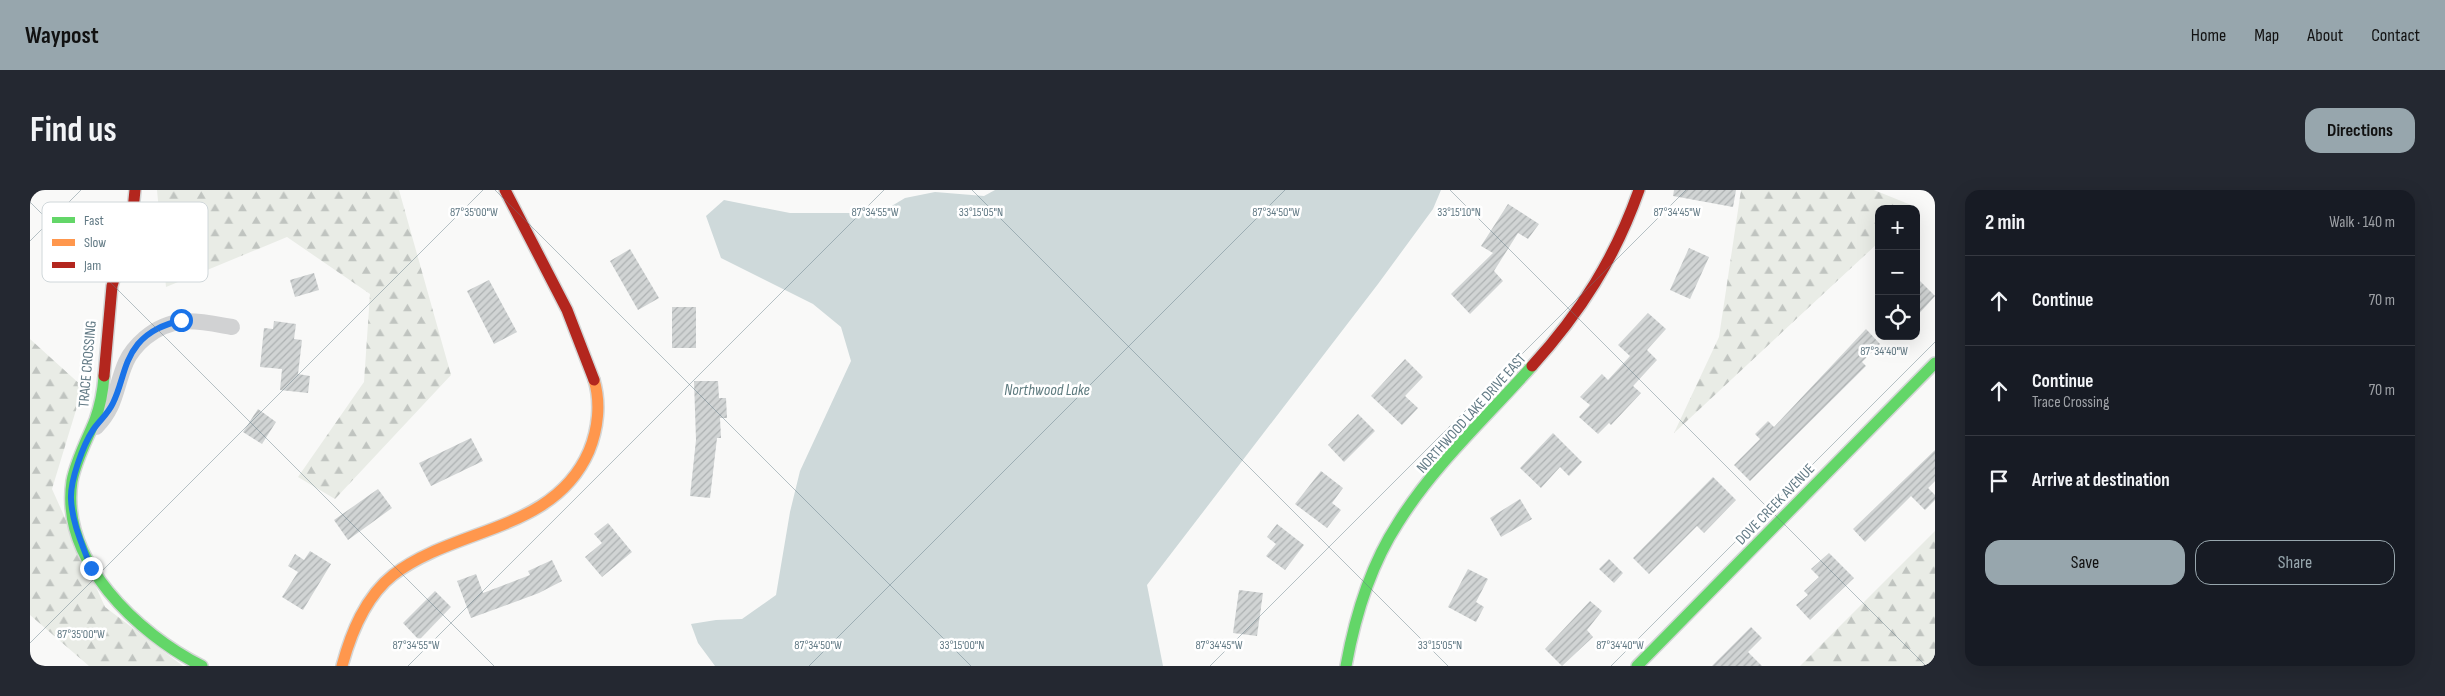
<!DOCTYPE html>
<meta charset="utf-8">
<style>
:root{--surface:#171b24;--page:#242831;--text:#f1f3f6;--muted:#9ea1a6;--line:#363941;--accent:#97a6ad}
body{margin:0;font-family:"Sofia Sans Condensed",sans-serif;background:var(--page);color:var(--text)}
.controls{position:absolute;right:15px;top:15px;display:grid;overflow:hidden;border-radius:10px;box-shadow:0 5px 20px #0002}
.controls button{width:45px;height:45px;display:grid;place-items:center;padding:0;border:0;border-bottom:1px solid var(--line);background:var(--surface);color:var(--text);font:25px sans-serif}
.stop{position:absolute;width:15px;height:15px;margin:-11px;border:4px solid #1a73e8;border-radius:50%;background:#fff}
.stop.end{background:#1a73e8;border-color:#fff;box-shadow:0 1px 5px #0008}
.list{margin:0;padding:0;list-style:none}
h2{display:flex;justify-content:space-between;align-items:center;height:65px;margin:0;padding:0 20px;font-size:21px}
h2 small{font-size:16px;font-weight:400;color:var(--muted)}
.list li{display:grid;grid-template-columns:32px 1fr auto;gap:15px;align-items:center;box-sizing:border-box;height:90px;padding:0 20px;border-top:1px solid var(--line)}
.list b{display:block;font-size:19px;white-space:nowrap}
.list p{margin:0;font-size:16px;white-space:nowrap;color:var(--muted)}
.list em{font-size:16px;font-style:normal;color:var(--muted)}
.actions{display:flex;gap:10px;padding:15px 20px}
.actions a{flex:1;padding:11px 0;border:1px solid var(--accent);border-radius:15px;text-align:center;font-size:18px;color:var(--accent)}
.actions .main{background:var(--accent);color:#111}
.icon{flex:none;width:28px;height:28px;fill:none;stroke:currentColor;stroke-width:2;stroke-linecap:round;stroke-linejoin:round}
.map{position:relative;flex:none;width:1905px;height:476px;overflow:hidden;border-radius:15px}
header{display:flex;align-items:center;gap:30px;box-sizing:border-box;height:70px;padding:0 25px;background:var(--accent);color:#111}
header strong{font-size:24px}
nav{display:flex;gap:28px;margin-inline-start:auto;font-size:18px}
.intro{display:flex;align-items:center;justify-content:space-between;box-sizing:border-box;height:120px;padding:0 30px}
h1{margin:0;font-size:35px}
.button{padding:12px 22px;border-radius:15px;background:var(--accent);color:#111;font-size:18px;font-weight:700}
main{display:flex;gap:30px;padding:0 30px}
aside{flex:1;background:var(--surface);border-radius:15px;box-shadow:0 5px 20px #0002}
.map>svg:first-child{display:block}
.forest{fill:url(#forest-firs)}
.water{fill:#ced9da}
.building{fill:url(#building-hatch)}
.lines{fill:none;stroke-linecap:round;stroke-linejoin:round}
.fast-casing{stroke:#d4d6d6;stroke-width:14}
.slow-casing{stroke:#d4d6d6;stroke-width:14}
.jam-casing{stroke:#d4d6d6;stroke-width:14}
.street{stroke:#d1d2d3;stroke-width:16}
.fast{stroke:#63d668;stroke-width:11}
.slow{stroke:#ff974d;stroke-width:11}
.jam{stroke:#b3261e;stroke-width:11}
.route{stroke:#1a73e8;stroke-width:6}
.ticks{fill:none;stroke:#627a85;stroke-width:1;stroke-opacity:0.45}
.labels{text-anchor:middle;stroke-width:5;stroke-linejoin:round;paint-order:stroke}
.street-label{font-size:15px;fill:#627a85;stroke:#fff}
.water-label{font-size:16px;font-style:italic;fill:#5d7a7e;stroke:#fff}
.key{fill:#fff;stroke:#d0d7da;stroke-width:1}
.key-label{font-size:14px;fill:#627a85}
.ticks-label{font-size:12px;text-anchor:middle;fill:#627a85;stroke:#fff;stroke-width:5;stroke-linejoin:round;paint-order:stroke}
</style>
<header>
<strong>Waypost</strong>
<nav><a>Home</a><a>Map</a><a>About</a><a>Contact</a></nav>
</header>
<div class="intro"><h1>Find us</h1><a class="button">Directions</a></div>
<main>
<div class="map">
<svg width="1905" height="476" viewBox="0 0 1905 476">
<defs>
<pattern id="forest-firs" width="22" height="20" patternUnits="userSpaceOnUse" patternTransform="scale(1.25)"><rect width="22" height="20" fill="#e9ece6"/><path d="M5 1l3.5 6h-7zM16 11l3.5 6h-7z" fill="#c0c4c0"/></pattern>
<pattern id="building-hatch" width="6" height="6" patternUnits="userSpaceOnUse" patternTransform="scale(1.25)"><rect width="6" height="6" fill="#d1d4d4"/><path d="M-1 1l2-2M0 6l6-6M5 7l2-2" fill="none" stroke="#adb1b2"/></pattern>
</defs>
<rect width="100%" height="100%" fill="#f9f9f8"/>
<g class="forest">
<polygon points="127,0 369,0 421,185 305,309 268,287 334,192 340,104 257,47 136,97"/>
<polygon points="1711,0 1844,0 1886,17 1849,19 1849,52 1644,243 1689,147"/>
<polygon points="0,149 53,197 22,299 75,417 153,476 59,476 0,425"/>
<polygon points="1905,341 1905,476 1770,476"/>
</g>
<polygon class="water" points="965,0 1411,0 1403,19 1348,94 1117,395 1133,476 685,476 668,453 661,434 686,430 712,429 746,405 760,322 770,281 821,171 811,137 783,114 691,68 676,26 694,10 760,23 826,23 855,20 875,8 905,2 954,6"/>
<g class="building">
<polygon points="1644,0 1706,0 1703,17 1643,6"/>
<polygon points="1478,14 1509,34 1498,49 1488,43 1464,81 1473,91 1440,124 1421,104 1463,63 1451,56"/>
<polygon points="1659,58 1679,67 1660,109 1640,100"/>
<polygon points="600,59 629,108 608,120 580,71"/>
<polygon points="284,83 289,100 265,107 260,90"/>
<polygon points="1886,87 1905,106 1886,127"/>
<polygon points="459,90 487,142 464,154 437,101"/>
<rect x="642" y="117" width="24" height="41"/>
<polygon points="1618,123 1636,139 1617,160 1627,170 1603,196 1611,203 1581,235 1579,233 1568,244 1549,227 1560,215 1550,207 1572,184 1578,190 1600,166 1588,155"/>
<polygon points="244,131 266,134 264,149 272,150 268,184 280,186 278,203 250,200 252,179 230,177 234,138 243,139"/>
<polygon points="1836,139 1850,154 1832,172 1836,176 1720,291 1704,275 1730,249 1725,244 1738,231 1744,237"/>
<polygon points="1375,169 1393,187 1375,206 1388,218 1372,235 1341,206"/>
<polygon points="664,191 688,191 689,208 696,208 697,228 690,228 691,248 687,248 680,308 660,306 666,250"/>
<polygon points="228,219 246,232 232,254 213,242"/>
<polygon points="1328,224 1345,241 1314,272 1298,255"/>
<polygon points="1523,243 1552,272 1539,286 1530,277 1511,298 1490,278"/>
<polygon points="441,248 453,271 401,296 389,273"/>
<polygon points="1905,260 1905,291 1898,298 1905,305 1905,310 1895,320 1881,306 1835,352 1823,339"/>
<polygon points="1291,281 1313,298 1302,313 1311,320 1297,338 1265,314"/>
<polygon points="1683,287 1706,310 1674,343 1667,336 1619,384 1603,368"/>
<polygon points="348,299 362,318 318,350 304,330"/>
<polygon points="1490,309 1502,329 1471,347 1460,328"/>
<polygon points="578,333 602,362 572,387 555,367 572,353 564,344"/>
<polygon points="1247,334 1274,355 1255,380 1236,366 1246,354 1237,347"/>
<polygon points="280,361 301,374 273,420 252,407 268,382 258,376 265,364 274,370"/>
<polygon points="1799,363 1824,388 1780,430 1766,415 1778,405 1774,401 1789,387 1781,379"/>
<polygon points="1579,369 1593,383 1584,393 1569,379"/>
<polygon points="522,370 532,391 509,403 441,428 427,391 446,384 453,403 500,385 498,381"/>
<polygon points="1438,379 1458,389 1446,412 1454,417 1446,432 1418,417"/>
<polygon points="1209,400 1233,403 1227,446 1203,443"/>
<polygon points="405,401 421,417 389,450 373,433"/>
<polygon points="1560,411 1572,421 1557,440 1563,447 1532,476 1515,459"/>
<polygon points="1721,437 1732,448 1718,462 1732,476 1682,476"/>
</g>
<g class="lines">
<defs>
<g id="fast">
<path d="M74,186C73,201 70,216 65,230C57,250 46,270 42,291C30,371 108,444 172,476"/>
<path d="M1316,476C1325,426 1340,376 1368,333C1404,275 1457,227 1502,176"/>
<polyline points="1607,476 1905,173"/>
</g>
<path id="slow" d="M312,476C321,443 335,407 363,385C425,337 524,342 559,261C568,239 571,213 564,190"/>
<g id="jam">
<polyline points="475,0 537,120 564,190"/>
<path d="M1502,176C1551,122 1585,68 1609,0"/>
<polyline points="74,186 82,96 102,30 105,0"/>
</g>
</defs>
<use href="#fast" class="fast-casing"/>
<use href="#slow" class="slow-casing"/>
<use href="#jam" class="jam-casing"/>
<path class="street" d="M66,237C87,216 85,197 96,172C100,163 108,154 115,148C144,124 168,131 202,137"/>
<use href="#fast" class="fast"/>
<use href="#slow" class="slow"/>
<use href="#jam" class="jam"/>
</g>
<g class="lines">
<path class="route" d="M61,378C53,356 42,333 41,309C40,291 53,255 63,240C69,231 78,224 83,213C93,193 93,172 108,154C120,140 134,135 151,130"/>
</g>
<path class="ticks" d="M465,0L941,476M942,0L1418,476M1420,0L1896,476M1897,0L1905,8M0,12L464,476M0,51L51,0M0,453L453,0M378,476L854,0M779,476L1255,0M1180,476L1656,0M1581,476L1905,152"/>
<g class="labels">
<g class="street-label">
<text transform="translate(57 174) rotate(-85)" y="5">TRACE CROSSING</text>
<text transform="translate(1441 223) rotate(-48)" y="5">NORTHWOOD LAKE DRIVE EAST</text>
<text transform="translate(1745 314) rotate(-46)" y="5">DOVE CREEK AVENUE</text>
</g>
<g class="water-label">
<text x="1017" y="205">Northwood Lake</text>
</g>
</g>
<rect x="12" y="12" width="166" height="80" rx="8" class="key"/>
<rect x="22" y="27" width="23" height="6" fill="#63d668"/>
<rect x="22" y="49" width="23" height="7" fill="#ff974d"/>
<rect x="22" y="72" width="23" height="6" fill="#b3261e"/>
<g class="key-label">
<text x="54" y="35">Fast</text>
<text x="54" y="57">Slow</text>
<text x="54" y="80">Jam</text>
</g>
<g class="ticks-label">
<text x="444" y="26">87°35'00"W</text>
<text x="845" y="26">87°34'55"W</text>
<text x="951" y="26">33°15'05"N</text>
<text x="1246" y="26">87°34'50"W</text>
<text x="1429" y="26">33°15'10"N</text>
<text x="1647" y="26">87°34'45"W</text>
<text x="1854" y="165">87°34'40"W</text>
<text x="51" y="448">87°35'00"W</text>
<text x="386" y="459">87°34'55"W</text>
<text x="788" y="459">87°34'50"W</text>
<text x="932" y="459">33°15'00"N</text>
<text x="1189" y="459">87°34'45"W</text>
<text x="1410" y="459">33°15'05"N</text>
<text x="1590" y="459">87°34'40"W</text>
</g>
</svg>
<div class="controls">
<button>+</button>
<button>−</button>
<button><svg class="icon" aria-label="locate" viewBox="0 0 24 24"><circle cx="12" cy="12" r="6"/><path d="M12 2v4M12 18v4M2 12h4M18 12h4"/></svg></button>
</div>
<div class="stop" style="left:151px;top:130px"></div>
<div class="stop end" style="left:61px;top:378px"></div>
</div>
<aside>
<h2>2 min<small>Walk · 140 m</small></h2>
<ul class="list">
<li><svg class="icon" aria-label="ahead" viewBox="0 0 24 24"><path d="M12 20V5M6 11l6-6 6 6"/></svg><div><b>Continue</b></div><em>70 m</em></li>
<li><svg class="icon" aria-label="ahead" viewBox="0 0 24 24"><path d="M12 20V5M6 11l6-6 6 6"/></svg><div><b>Continue</b><p>Trace Crossing</p></div><em>70 m</em></li>
<li><svg class="icon" aria-label="arrive" viewBox="0 0 24 24"><path d="M6 21V4h12l-3 4 3 4H6"/></svg><div><b>Arrive at destination</b></div></li>
</ul>
<div class="actions"><a class="main">Save</a><a>Share</a></div>
</aside>
</main>
